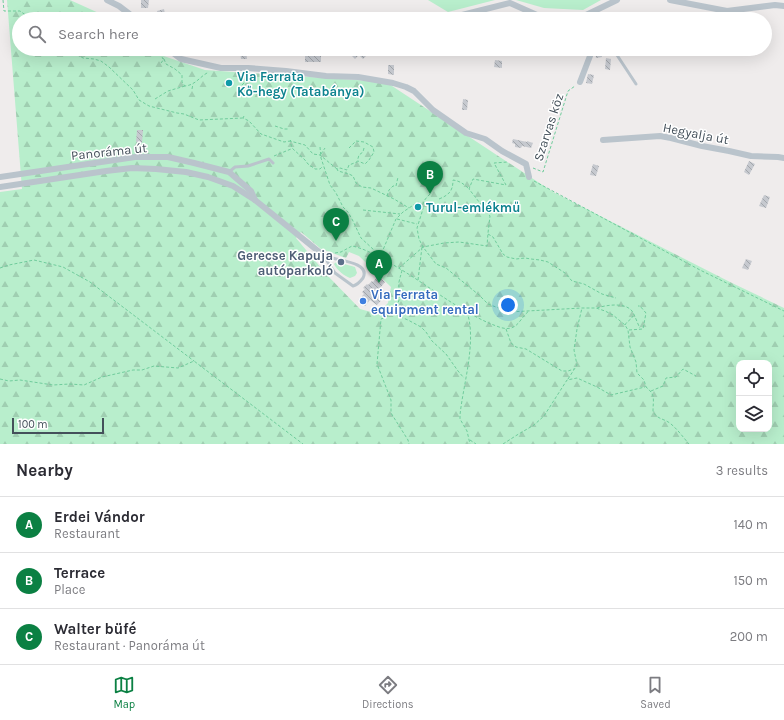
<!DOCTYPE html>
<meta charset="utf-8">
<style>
:root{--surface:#fff;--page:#f2f2f3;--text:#2b2b33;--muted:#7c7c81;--line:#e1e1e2;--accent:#0b8043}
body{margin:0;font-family:Karla,sans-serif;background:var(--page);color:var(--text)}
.controls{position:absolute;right:12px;bottom:12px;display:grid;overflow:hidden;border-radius:8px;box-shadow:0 4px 16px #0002}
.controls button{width:36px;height:36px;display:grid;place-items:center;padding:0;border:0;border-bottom:1px solid var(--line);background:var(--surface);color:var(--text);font:20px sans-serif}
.scale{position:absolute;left:12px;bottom:10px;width:92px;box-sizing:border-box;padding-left:4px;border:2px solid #44505a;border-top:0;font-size:11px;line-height:14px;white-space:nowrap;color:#44505a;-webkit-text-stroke:3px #fff;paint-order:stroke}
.you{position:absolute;left:508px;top:305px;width:14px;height:14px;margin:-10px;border:3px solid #fff;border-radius:50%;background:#1a73e8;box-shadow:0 0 0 6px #1a73e833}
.badge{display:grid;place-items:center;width:26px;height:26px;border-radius:50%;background:var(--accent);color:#fff;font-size:13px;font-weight:700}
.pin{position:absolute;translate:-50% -33px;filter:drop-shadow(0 1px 2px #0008)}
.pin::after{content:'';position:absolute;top:21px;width:14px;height:12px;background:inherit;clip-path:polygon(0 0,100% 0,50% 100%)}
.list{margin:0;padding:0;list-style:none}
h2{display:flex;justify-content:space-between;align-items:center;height:52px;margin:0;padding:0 16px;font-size:17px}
h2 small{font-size:13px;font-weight:400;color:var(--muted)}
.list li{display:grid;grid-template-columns:26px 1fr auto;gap:12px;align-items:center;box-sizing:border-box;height:56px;padding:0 16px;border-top:1px solid var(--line)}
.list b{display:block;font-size:15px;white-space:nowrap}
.list p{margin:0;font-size:13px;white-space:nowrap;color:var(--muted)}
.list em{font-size:13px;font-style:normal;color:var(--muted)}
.icon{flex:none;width:22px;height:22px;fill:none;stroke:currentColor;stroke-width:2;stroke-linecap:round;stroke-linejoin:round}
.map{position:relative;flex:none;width:784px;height:444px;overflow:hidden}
.search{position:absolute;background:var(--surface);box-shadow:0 4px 16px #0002;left:12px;right:12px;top:12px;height:44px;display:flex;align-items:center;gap:10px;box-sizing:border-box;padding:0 14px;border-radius:22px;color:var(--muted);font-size:15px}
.sheet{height:220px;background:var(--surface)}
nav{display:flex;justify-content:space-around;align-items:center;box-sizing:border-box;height:56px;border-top:1px solid var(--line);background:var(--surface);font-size:11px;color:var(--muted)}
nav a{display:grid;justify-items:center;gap:2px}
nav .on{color:var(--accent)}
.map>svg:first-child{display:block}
.green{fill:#b8eecc}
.forest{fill:url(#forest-firs);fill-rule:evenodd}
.building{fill:url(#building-back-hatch)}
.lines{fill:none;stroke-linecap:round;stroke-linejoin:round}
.path{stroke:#70cc9c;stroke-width:1;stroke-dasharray:3 2;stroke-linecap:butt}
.lane{stroke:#bac4cc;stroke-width:3}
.street{stroke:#bac4cc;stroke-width:6}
.culture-dot{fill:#0f9aa8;stroke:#fff;stroke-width:1.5}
.service-dot{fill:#5c6f8a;stroke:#fff;stroke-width:1.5}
.shop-dot{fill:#3f7fe0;stroke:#fff;stroke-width:1.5}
.labels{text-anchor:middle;stroke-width:3;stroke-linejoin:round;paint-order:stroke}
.culture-label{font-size:13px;font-weight:bold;fill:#0d838f;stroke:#fff;text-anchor:start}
.street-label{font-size:13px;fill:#44505a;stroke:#fff}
.service-label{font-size:13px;font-weight:bold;fill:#4e5e75;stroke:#fff;text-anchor:end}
.shop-label{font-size:13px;font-weight:bold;fill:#366cbe;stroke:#fff;text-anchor:start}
</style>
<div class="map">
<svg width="784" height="444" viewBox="0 0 784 444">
<defs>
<pattern id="forest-firs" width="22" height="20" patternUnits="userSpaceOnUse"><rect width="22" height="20" fill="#b8eecc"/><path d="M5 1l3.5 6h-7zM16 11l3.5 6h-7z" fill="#9fceb1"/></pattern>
<pattern id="building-back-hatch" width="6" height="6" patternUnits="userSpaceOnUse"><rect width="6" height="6" fill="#c6c9cf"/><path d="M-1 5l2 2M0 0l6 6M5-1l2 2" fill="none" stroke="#a2a6ab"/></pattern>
</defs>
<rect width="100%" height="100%" fill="#efecec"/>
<g class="green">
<polygon points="428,0 495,0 448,12"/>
<polygon points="516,0 601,0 583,10 544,8"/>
<path d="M337,262L355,267L357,273L355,276L350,278C344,276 337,270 334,264L335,263Z"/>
</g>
<path class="forest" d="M7,0H70L112,19H19V49H145L146,50L205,70L386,82L553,192L730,282L784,308V444H0V192L22,189ZM301,232L321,249L346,258L349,252L359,256L391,287L388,303L382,309L371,312L360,309L327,275L296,238ZM739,363H769V429H739Z"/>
<g class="building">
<polygon points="141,0 149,0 148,8 141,8"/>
<polygon points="164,9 166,19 159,19 157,11"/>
<polygon points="246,49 247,59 241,59 240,50"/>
<polygon points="356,49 362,49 368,54 363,59 359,55 355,59 351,55"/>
<polygon points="595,49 601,49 602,57 596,58"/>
<rect x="305" y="54" width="16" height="8"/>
<polygon points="606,58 611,59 610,70 605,69"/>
<polygon points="495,60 502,61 502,68 494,67"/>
<polygon points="388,65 394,65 394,75 388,74"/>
<polygon points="588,74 594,75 592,84 586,83"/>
<polygon points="463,99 468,100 467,110 462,110"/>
<polygon points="137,130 143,130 142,143 136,142"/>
<polygon points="513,139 527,142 527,141 533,143 531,148 522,146 521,148 515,147 515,144 512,143"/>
<polygon points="749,161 755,164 749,175 744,172"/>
<polygon points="593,164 599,166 596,176 590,175"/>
<polygon points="764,195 770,197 766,208 759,206"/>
<polygon points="746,259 752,261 748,270 742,268"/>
<polygon points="378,276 385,282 380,288 387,294 377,305 370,300 365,306 358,300 364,294 362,292 365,289 363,288 367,284 368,285 372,281 373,282"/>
</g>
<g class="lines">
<g class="path">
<polyline points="3,0 4,11 20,11 31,19"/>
<polyline points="63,49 73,52 83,58 94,59 101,61 109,67 133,90 139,100 149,106 177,113 184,114 199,120 243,118"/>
<path d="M164,59L166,64L175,69L182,75V82L185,86C196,85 200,76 209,72"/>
<polyline points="161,63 164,59 162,58 164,54"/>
<polyline points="242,85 245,82 246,76 245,74"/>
<polyline points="192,89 193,84"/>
<polyline points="155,99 168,91 185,86"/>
<polyline points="244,116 243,118 249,121 261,134 284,142 290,141 292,148 305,160 308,164 315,169 320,169 323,166"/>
<polyline points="275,126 284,129 288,129"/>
<polyline points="291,140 290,141 305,145 313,154 320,155 337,169"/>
<polyline points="320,147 321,158 330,185 336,193 343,207 348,212 353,221 361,238 374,250 377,255"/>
<polyline points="349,148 356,141 364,142 373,147 374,152 369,160 365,164 358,161"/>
<polyline points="364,148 363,152 359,155 357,162 349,165 347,170 340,168 337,169 338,171 349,174 353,176 356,183 362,187 371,188 394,199 409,208"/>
<polyline points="321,154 325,148"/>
<polyline points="274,156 291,149"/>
<polyline points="533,168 543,172 568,91 575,86"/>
<polyline points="534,181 700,270 784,311"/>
<path d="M430,194C425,199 422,202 423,209L417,228L419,239L423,247L436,264L446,268L479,295L488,304L509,312L582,308H596L605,311L613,315L625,325L628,330L630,347L636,362L637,373L644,380L646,387C656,395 653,400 653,411C657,420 664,418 671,424C678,430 683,437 689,444"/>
<polyline points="387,196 389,190 393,186 396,186 398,177"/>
<path d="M439,199C449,195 453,191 453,180C460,181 464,184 469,189"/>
<polyline points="363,210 400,214"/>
<polyline points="397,219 417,224"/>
<polyline points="488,234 493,237 503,254 507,257 516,259 525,258 531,259 540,260 548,262 565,273 572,281 584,284 602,294 616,298"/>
<path d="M335,253L341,252L352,246C363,248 378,256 388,262C423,281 454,308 491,324C497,326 504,330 511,328C519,326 522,316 529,311"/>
<polyline points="0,268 9,265 34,260 63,267 90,282 194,361"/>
<polyline points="368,268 380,257 396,219 403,212 418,202 422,205"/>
<polyline points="399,268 423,247 444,243 459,242 487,246 488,233 490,216 469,189 473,179 506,185 494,163 508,162"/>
<path d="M402,270C401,275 400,277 399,282C398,286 400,291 400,295C399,306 391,316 381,319L377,364L391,400V413L408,440L409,444"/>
<polyline points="418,280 422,247"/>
<path d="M597,308C606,305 625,302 632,311C634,313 638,325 640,328"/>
<path d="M467,312C477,341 463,385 460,415V419L467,431L470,444"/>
<polyline points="391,313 408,320 421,327 426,332 432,341 446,354 458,371 464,378"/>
<path d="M625,325C627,321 631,320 633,316"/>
<polyline points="506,329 511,343 516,347 526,349 562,371 568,371 574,369"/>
<polyline points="629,330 643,329 646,313 640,306 638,306"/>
<polyline points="0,379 9,381 20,380 53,385 70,384 84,385 102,377 133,370 142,370 154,366 178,368 194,361 303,444"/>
<polyline points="568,379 577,365 574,350 577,329 582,308"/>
<polyline points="651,391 663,386 666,378 676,377 683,369 696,376"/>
<polyline points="470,440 476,444"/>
<polyline points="503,444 517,435 534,425 544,416 567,380 577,378 597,387 611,395 645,387"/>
</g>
<g class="lane">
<polyline points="613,49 636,84"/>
<polyline points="229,172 235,167 248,166 269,159 273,163"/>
<path d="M323,255C327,256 332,258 336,259C344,261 370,264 363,278C360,282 357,285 353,286L335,273Z"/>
</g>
<g class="street">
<polyline points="107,0 119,6 136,19"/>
<polyline points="670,0 727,11 775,5 784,6"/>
<polyline points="454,17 510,3 537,15 548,17 586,15"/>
<polyline points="586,19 586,15 617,0"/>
<polyline points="168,49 181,59 221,68 248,68 286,71 326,76 358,77 393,83 406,87 414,91 433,110 466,133 485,139 502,151 526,164 529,177"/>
<polyline points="580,82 590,56 591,49"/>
<polyline points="603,140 660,136 671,138 702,146 729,151 751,156 778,157 784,158"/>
<polyline points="0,177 135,157 168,157 194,163 229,172 251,191 255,200"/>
<polyline points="0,187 106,171 132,168 156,169 186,172 208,177 233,186 255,200 323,255"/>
</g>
</g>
<g class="culture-dot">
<circle cx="229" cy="83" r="4"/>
<circle cx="418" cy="207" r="4"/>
</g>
<circle class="service-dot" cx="341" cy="262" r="4"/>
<circle class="shop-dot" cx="363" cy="301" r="4"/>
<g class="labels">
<g class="culture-label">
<text x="237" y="81">Via Ferrata<tspan x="237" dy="15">Kő-hegy (Tatabánya)</tspan></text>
<text x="426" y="212">Turul-emlékmű</text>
</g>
<g class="street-label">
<text transform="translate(548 127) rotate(-72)" y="5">Szarvas köz</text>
<text transform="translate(696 133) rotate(11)" y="5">Hegyalja út</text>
<text transform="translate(109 151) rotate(-6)" y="5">Panoráma út</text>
</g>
<g class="service-label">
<text x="333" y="260">Gerecse Kapuja<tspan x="333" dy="15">autóparkoló</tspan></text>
</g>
<g class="shop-label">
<text x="371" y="299">Via Ferrata<tspan x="371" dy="15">equipment rental</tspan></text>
</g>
</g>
</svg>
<div class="controls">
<button><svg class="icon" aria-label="locate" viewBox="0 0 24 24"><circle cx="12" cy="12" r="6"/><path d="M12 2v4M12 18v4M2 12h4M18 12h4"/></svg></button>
<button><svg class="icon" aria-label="layers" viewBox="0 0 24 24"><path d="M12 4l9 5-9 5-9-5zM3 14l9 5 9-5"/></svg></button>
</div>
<div class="scale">100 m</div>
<div class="you"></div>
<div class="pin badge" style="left:379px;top:283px">A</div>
<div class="pin badge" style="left:430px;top:194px">B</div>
<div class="pin badge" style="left:336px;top:241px">C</div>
<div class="search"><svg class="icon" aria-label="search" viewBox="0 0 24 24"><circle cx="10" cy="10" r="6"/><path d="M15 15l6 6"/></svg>Search here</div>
</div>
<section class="sheet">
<h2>Nearby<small>3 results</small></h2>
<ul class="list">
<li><span class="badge">A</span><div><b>Erdei Vándor</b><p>Restaurant</p></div><em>140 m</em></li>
<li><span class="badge">B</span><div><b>Terrace</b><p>Place</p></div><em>150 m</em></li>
<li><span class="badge">C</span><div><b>Walter büfé</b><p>Restaurant · Panoráma út</p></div><em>200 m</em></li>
</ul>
</section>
<nav>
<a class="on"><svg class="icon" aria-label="map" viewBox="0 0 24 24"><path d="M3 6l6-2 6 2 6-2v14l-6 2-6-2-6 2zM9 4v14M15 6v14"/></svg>Map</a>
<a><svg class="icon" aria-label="directions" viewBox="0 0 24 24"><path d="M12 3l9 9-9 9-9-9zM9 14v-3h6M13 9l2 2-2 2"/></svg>Directions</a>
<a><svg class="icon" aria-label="saved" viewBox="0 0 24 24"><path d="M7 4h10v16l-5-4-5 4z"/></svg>Saved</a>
</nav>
